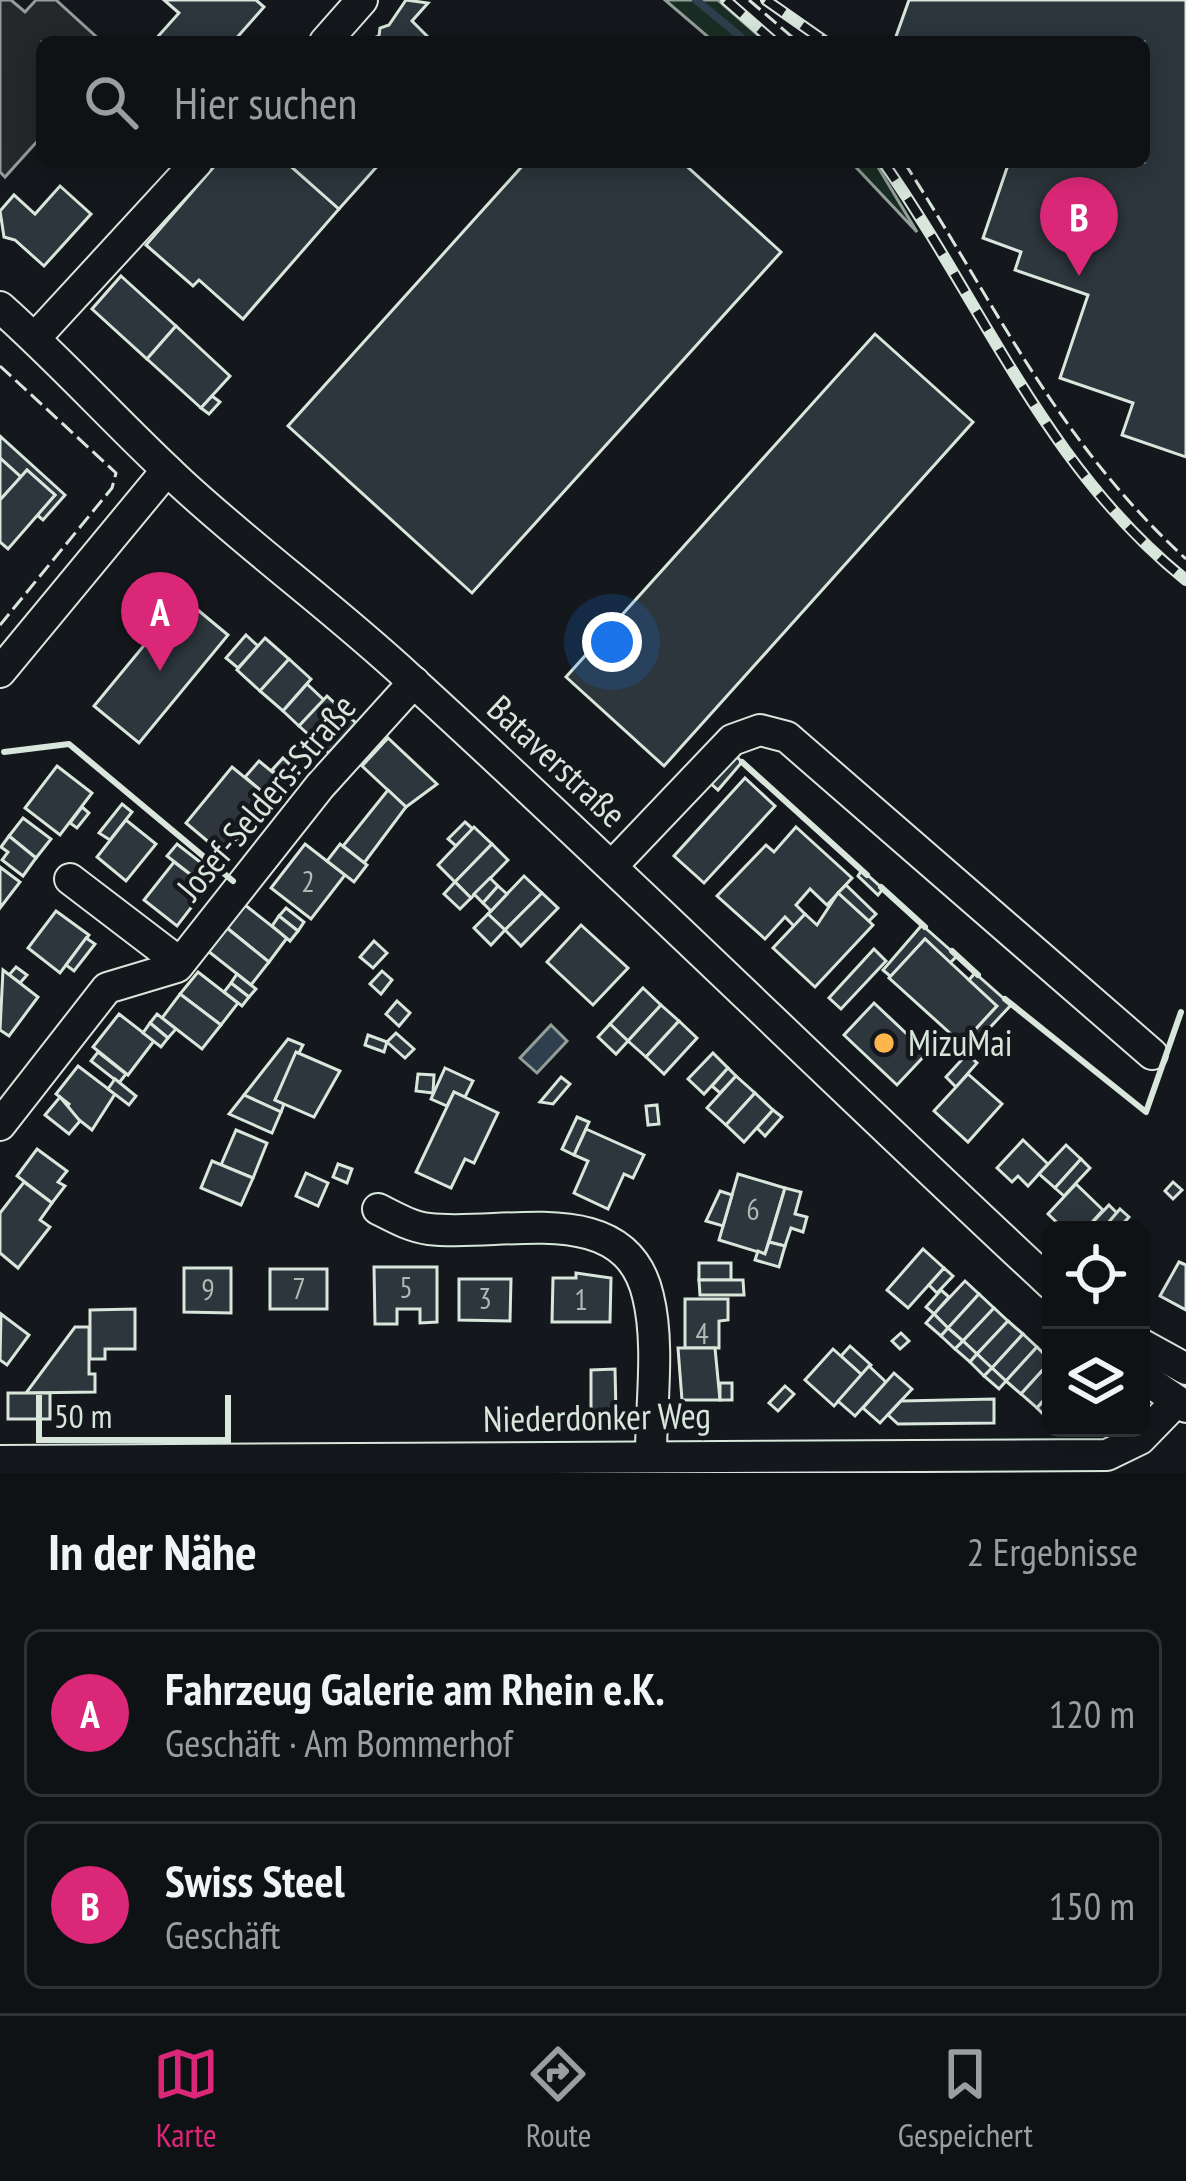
<!DOCTYPE html>
<html lang="de">
<meta charset="utf-8">
<style>
:root{--surface:#0f1215;--page:#1d2022;--text:#f1f3f6;--muted:#9b9ea0;--line:#2f3234;--accent:#db2777}
body{margin:0;font-family:"PT Sans Narrow",sans-serif;background:var(--page);color:var(--text)}
.controls{position:absolute;right:36px;bottom:36px;display:grid;overflow:hidden;border-radius:18px;box-shadow:0 6px 30px #0003}
.controls button{width:108px;height:108px;display:grid;place-items:center;padding:0;border:0;border-bottom:3px solid var(--line);background:var(--surface);color:var(--text);font:60px sans-serif}
.scale{position:absolute;left:36px;bottom:30px;width:195px;box-sizing:border-box;padding-left:12px;border:6px solid #d8e6dc;border-top:0;font-size:33px;line-height:42px;white-space:nowrap;color:#d8e6dc;-webkit-text-stroke:9px #14181c;paint-order:stroke}
.you{position:absolute;left:612px;top:642px;width:42px;height:42px;margin:-30px;border:9px solid #fff;border-radius:50%;background:#1a73e8;box-shadow:0 0 0 18px #1a73e833}
.badge{display:grid;place-items:center;width:78px;height:78px;border-radius:50%;background:var(--accent);color:#fff;font-size:39px;font-weight:700}
.pin{position:absolute;translate:-50% -99px;filter:drop-shadow(0 3px 6px #0008)}
.pin::after{content:'';position:absolute;top:63px;width:42px;height:36px;background:inherit;clip-path:polygon(0 0,100% 0,50% 100%)}
.list{margin:0;padding:0;list-style:none}
h2{display:flex;justify-content:space-between;align-items:center;height:156px;margin:0;padding:0 48px;font-size:51px}
h2 small{font-size:39px;font-weight:400;color:var(--muted)}
.list li{display:grid;grid-template-columns:78px 1fr auto;gap:36px;align-items:center;box-sizing:border-box;height:168px;margin:0 24px 24px;padding:0 24px;border:3px solid var(--line);border-radius:18px}
.list b{display:block;font-size:45px;white-space:nowrap}
.list p{margin:0;font-size:39px;white-space:nowrap;color:var(--muted)}
.list em{font-size:39px;font-style:normal;color:var(--muted)}
.icon{flex:none;width:66px;height:66px;fill:none;stroke:currentColor;stroke-width:2;stroke-linecap:round;stroke-linejoin:round}
.map{position:relative;flex:none;width:1186px;height:1473px;overflow:hidden}
.search{position:absolute;background:var(--surface);box-shadow:0 6px 30px #0003;left:36px;right:36px;top:36px;height:132px;display:flex;align-items:center;gap:30px;box-sizing:border-box;padding:0 42px;border-radius:18px;color:var(--muted);font-size:45px}
.sheet{height:540px;background:var(--surface)}
nav{display:flex;justify-content:space-around;align-items:center;box-sizing:border-box;height:168px;border-top:3px solid var(--line);background:var(--surface);font-size:33px;color:var(--muted)}
nav a{display:grid;justify-items:center;gap:6px}
nav .on{color:var(--accent)}
.map>svg:first-child{display:block}
.green{fill:#1a2d24;stroke:#939e99;stroke-width:3}
.parking{fill:#24282b;stroke:#939e99;stroke-width:3}
.water{fill:#2f3f4d;stroke:#939e99;stroke-width:3}
.lines{fill:none;stroke-linecap:round;stroke-linejoin:round}
.stream{stroke:#2f3f4d;stroke-width:8}
.building{fill:#2c363c;stroke:#d8e6dc;stroke-width:3}
.minor-casing{stroke:#d8e6dc;stroke-width:34}
.minor{stroke:#14181c;stroke-width:30}
.rail-casing{stroke:#d8e6dc;stroke-width:12}
.rail{stroke:#14181c;stroke-width:8;stroke-dasharray:22;stroke-linecap:butt}
.fence{stroke:#d8e6dc;stroke-width:3;stroke-dasharray:15 6;stroke-linecap:butt}
.wall{stroke:#d8e6dc;stroke-width:6}
.poi-dot{fill:#ffb74d;stroke:#14181c;stroke-width:4.5}
.labels{text-anchor:middle;stroke-width:9;stroke-linejoin:round;paint-order:stroke}
.number-label{font-size:30px;fill:#adbab4}
.street-label{font-size:36px;fill:#d8e6dc;stroke:#14181c}
.poi-label{font-size:36px;fill:#d8e6dc;stroke:#14181c;text-anchor:start}
</style>
<div class="map">
<svg width="1186" height="1473" viewBox="0 0 1186 1473">
<rect width="100%" height="100%" fill="#14181c"/>
<g class="green">
<polygon points="665,0 718,0 766,42 714,42"/>
<polygon points="851,162 875,162 917,232"/>
</g>
<polygon class="parking" points="0,0 11,0 25,12 36,0 56,0 102,42 42,42 42,136 5,177 0,172"/>
<polygon class="water" points="551,1025 567,1041 537,1073 520,1058"/>
<g class="lines">
<polyline class="stream" points="696,0 747,42"/>
</g>
<g class="building">
<polygon points="164,0 256,0 264,7 233,42 153,42 179,13"/>
<polygon points="406,0 428,3 412,21 433,42 364,42 379,36 380,28 389,25"/>
<polygon points="909,0 1186,0 1186,457 1122,435 1133,403 1060,378 1088,295 1015,270 1021,252 983,238 1009,162 1144,162 1144,42 894,42"/>
<polygon points="218,162 286,162 339,209 243,319 199,280 193,286 146,245"/>
<polygon points="286,162 381,162 339,209"/>
<polygon points="526,162 682,162 781,252 472,593 288,426"/>
<polygon points="60,186 91,214 44,266 15,240 4,237 0,211 14,195 35,214"/>
<polygon points="121,276 176,326 147,359 92,309"/>
<polygon points="176,326 230,376 201,408 147,359"/>
<polygon points="875,334 973,422 664,766 566,677"/>
<polygon points="212,396 220,402 209,414 201,408"/>
<polygon points="0,436 65,495 43,520 37,515 55,495 27,470 21,477 0,458"/>
<polygon points="0,458 21,477 0,500"/>
<polygon points="27,470 55,495 8,549 0,542 0,500"/>
<polygon points="158,577 228,635 139,743 94,706 151,637 125,616"/>
<polygon points="246,635 258,646 238,668 226,658"/>
<polygon points="265,638 289,659 260,691 237,670"/>
<polygon points="289,659 311,679 283,711 260,691"/>
<polygon points="307,684 324,700 299,726 283,711"/>
<polygon points="327,696 356,723 329,753 299,726"/>
<polygon points="388,738 437,784 406,807 362,766"/>
<polygon points="734,754 742,762 718,790 709,782"/>
<polygon points="283,758 299,773 288,785 272,770"/>
<polygon points="259,761 281,779 267,796 245,777"/>
<polygon points="57,766 92,793 60,835 25,808"/>
<polygon points="232,767 270,798 224,855 186,823"/>
<polygon points="745,778 775,806 704,883 674,856"/>
<polygon points="388,790 406,807 364,863 343,846"/>
<polygon points="122,804 132,812 110,840 99,833"/>
<polygon points="82,807 89,813 77,828 70,823"/>
<polygon points="23,818 51,839 36,858 9,836"/>
<polygon points="126,820 156,844 126,881 97,857"/>
<polygon points="465,822 473,829 456,846 448,839"/>
<polygon points="474,827 492,844 455,882 438,865"/>
<polygon points="796,827 852,878 827,905 810,889 796,905 805,914 794,926 785,917 765,939 717,896 766,845 774,852"/>
<polygon points="9,836 36,858 23,876 2,860 8,852 1,847"/>
<polygon points="177,844 204,865 195,878 167,856"/>
<polygon points="305,844 345,875 311,919 271,888"/>
<polygon points="340,844 367,865 354,882 327,861"/>
<polygon points="492,844 508,860 471,898 455,882"/>
<polygon points="174,862 207,887 177,926 144,900"/>
<polygon points="0,867 20,882 0,908"/>
<polygon points="862,870 883,889 878,895 858,876"/>
<polygon points="524,876 542,893 505,930 488,914"/>
<polygon points="490,878 498,886 483,903 474,894"/>
<polygon points="455,882 471,898 460,909 444,894"/>
<polygon points="846,885 876,914 869,921 838,893"/>
<polygon points="498,886 507,894 491,911 483,903"/>
<polygon points="542,893 558,908 521,946 505,930"/>
<polygon points="838,893 873,925 815,987 773,948 805,914 817,925"/>
<polygon points="245,905 287,938 269,962 227,928"/>
<polygon points="286,908 304,922 298,931 279,916"/>
<polygon points="56,911 89,935 60,973 28,948"/>
<polygon points="488,914 505,930 491,945 474,928"/>
<polygon points="279,916 298,931 290,941 272,926"/>
<polygon points="581,925 628,968 593,1005 547,962"/>
<polygon points="922,925 957,956 950,963 925,939 891,977 883,970"/>
<polygon points="227,928 269,962 251,985 208,951"/>
<polygon points="86,938 95,944 74,971 66,965"/>
<polygon points="925,939 997,1006 962,1044 889,978"/>
<polygon points="374,941 387,953 373,968 360,957"/>
<polygon points="874,949 886,961 841,1009 829,998"/>
<polygon points="16,967 27,975 20,983 9,975"/>
<polygon points="3,970 38,997 9,1036 0,1030"/>
<polygon points="382,971 392,980 381,994 370,984"/>
<polygon points="198,972 238,1003 221,1025 180,994"/>
<polygon points="975,973 1011,1005 969,1050 962,1044 997,1006 969,980"/>
<polygon points="237,974 256,989 249,997 231,983"/>
<polygon points="231,983 249,997 242,1006 224,992"/>
<polygon points="643,988 661,1005 628,1041 610,1024"/>
<polygon points="180,994 221,1025 202,1049 162,1018"/>
<polygon points="397,1001 410,1013 399,1026 386,1014"/>
<polygon points="874,1003 927,1053 897,1085 844,1035"/>
<polygon points="661,1005 679,1021 646,1057 628,1041"/>
<polygon points="119,1014 154,1041 128,1075 93,1047"/>
<polygon points="157,1014 176,1029 168,1038 150,1023"/>
<polygon points="679,1021 697,1038 664,1074 646,1057"/>
<polygon points="150,1023 168,1038 161,1047 143,1033"/>
<polygon points="610,1024 628,1041 616,1054 598,1037"/>
<polygon points="396,1033 414,1049 405,1058 387,1042"/>
<polygon points="368,1035 387,1042 384,1052 365,1045"/>
<polygon points="288,1039 303,1045 275,1100 284,1104 281,1112 244,1095"/>
<polygon points="98,1052 126,1074 119,1083 91,1061"/>
<polygon points="296,1052 340,1071 314,1117 275,1100"/>
<polygon points="713,1053 728,1068 704,1094 688,1079"/>
<polygon points="967,1054 977,1063 956,1087 946,1077"/>
<polygon points="78,1066 115,1094 92,1130 65,1109 69,1104 56,1094"/>
<polygon points="445,1068 473,1081 465,1097 454,1092 447,1106 431,1099"/>
<polygon points="728,1068 736,1076 720,1093 712,1086"/>
<polygon points="418,1074 434,1075 433,1093 416,1091"/>
<polygon points="968,1074 1002,1104 968,1142 934,1111"/>
<polygon points="736,1076 755,1093 726,1125 707,1108"/>
<polygon points="561,1077 570,1084 553,1104 540,1102"/>
<polygon points="115,1079 136,1096 129,1105 108,1089"/>
<polygon points="454,1092 498,1113 474,1163 465,1159 451,1188 416,1172"/>
<polygon points="755,1093 773,1110 744,1142 726,1125"/>
<polygon points="244,1095 281,1112 272,1133 229,1114"/>
<polygon points="60,1097 80,1121 69,1134 45,1115"/>
<polygon points="657,1105 659,1124 648,1125 646,1106"/>
<polygon points="773,1110 782,1117 765,1136 757,1128"/>
<polygon points="577,1117 589,1122 574,1155 562,1149"/>
<polygon points="586,1129 644,1155 633,1178 624,1174 608,1209 574,1193 588,1161 574,1155"/>
<polygon points="236,1130 267,1143 253,1178 221,1165"/>
<polygon points="1023,1140 1048,1164 1028,1186 1018,1176 1012,1182 997,1168"/>
<polygon points="1066,1145 1081,1159 1055,1188 1039,1174"/>
<polygon points="37,1149 67,1171 58,1182 65,1186 52,1203 17,1176"/>
<polygon points="1081,1159 1090,1168 1064,1196 1055,1188"/>
<polygon points="212,1161 253,1178 241,1205 201,1188"/>
<polygon points="338,1164 352,1169 347,1183 333,1177"/>
<polygon points="306,1173 328,1183 318,1206 296,1196"/>
<polygon points="738,1174 785,1188 765,1254 719,1240"/>
<polygon points="24,1182 52,1203 40,1220 50,1227 18,1268 0,1253 0,1213"/>
<polygon points="1173,1182 1182,1190 1173,1199 1165,1191"/>
<polygon points="1076,1184 1103,1210 1085,1230 1065,1230 1048,1214"/>
<polygon points="785,1188 801,1192 795,1214 807,1217 803,1232 791,1228 785,1246 769,1242"/>
<polygon points="720,1191 732,1195 723,1226 706,1221"/>
<polygon points="1109,1205 1117,1213 1102,1230 1093,1222"/>
<polygon points="1120,1209 1129,1217 1117,1230 1102,1230"/>
<polygon points="769,1242 785,1246 779,1267 755,1260 758,1251 765,1254"/>
<polygon points="923,1249 944,1268 908,1308 887,1290"/>
<polygon points="1179,1262 1186,1265 1186,1310 1160,1296"/>
<rect x="699" y="1263" width="32" height="17"/>
<polygon points="374,1267 437,1267 437,1322 420,1323 420,1309 397,1309 397,1324 375,1324"/>
<polygon points="184,1268 231,1268 231,1313 184,1312"/>
<polygon points="944,1268 953,1276 937,1293 929,1285"/>
<rect x="270" y="1269" width="57" height="40"/>
<polygon points="576,1273 611,1278 610,1322 552,1322 553,1278 576,1278"/>
<polygon points="459,1279 511,1279 510,1321 459,1320"/>
<polygon points="699,1280 743,1280 744,1295 700,1295"/>
<polygon points="965,1281 979,1294 948,1328 934,1314"/>
<polygon points="941,1290 949,1297 934,1314 926,1307"/>
<polygon points="979,1294 994,1308 963,1341 948,1328"/>
<polygon points="685,1299 728,1299 728,1320 719,1321 719,1348 685,1348"/>
<polygon points="994,1308 1008,1321 977,1354 963,1341"/>
<polygon points="135,1309 135,1349 105,1349 105,1359 90,1359 90,1310"/>
<polygon points="1,1314 29,1335 7,1365 0,1360"/>
<polygon points="934,1314 948,1328 941,1336 926,1323"/>
<polygon points="1008,1321 1023,1334 992,1368 977,1354"/>
<polygon points="75,1327 89,1327 89,1374 95,1374 95,1392 26,1393"/>
<polygon points="948,1328 963,1341 955,1349 941,1336"/>
<polygon points="901,1333 909,1341 900,1349 892,1341"/>
<polygon points="1023,1334 1037,1347 1006,1381 992,1368"/>
<polygon points="963,1341 977,1354 970,1362 955,1349"/>
<polygon points="850,1346 871,1365 862,1375 841,1356"/>
<polygon points="1037,1347 1051,1361 1021,1394 1006,1381"/>
<polygon points="678,1348 715,1348 720,1400 682,1400"/>
<polygon points="833,1349 862,1375 834,1406 805,1380"/>
<polygon points="977,1354 992,1368 984,1376 970,1362"/>
<polygon points="1051,1361 1051,1392 1037,1408 1021,1394"/>
<polygon points="869,1366 886,1382 855,1416 838,1401"/>
<polygon points="992,1368 1006,1381 999,1389 984,1376"/>
<polygon points="615,1369 616,1413 591,1414 591,1370"/>
<polygon points="894,1373 912,1389 880,1423 863,1408"/>
<rect x="720" y="1383" width="12" height="17"/>
<polygon points="785,1386 794,1394 778,1411 769,1403"/>
<polygon points="1051,1392 1051,1415 1048,1419 1037,1408"/>
<rect x="8" y="1393" width="42" height="26"/>
<polygon points="994,1399 994,1423 898,1424 888,1415 901,1401"/>
</g>
<g class="lines">
<defs>
<g id="minor">
<polyline points="325,42 362,0"/>
<path d="M0,307C63,363 120,427 182,484C256,552 337,611 410,679C627,877 836,1084 1051,1284"/>
<polyline points="35,338 197,162"/>
<polyline points="0,672 167,470"/>
<polyline points="612,866 732,740 760,730 787,737 1152,1054"/>
<polyline points="70,879 180,963"/>
<polyline points="0,1125 107,988 177,967 320,786 414,682"/>
<path d="M378,1209C394,1217 411,1227 429,1229C502,1238 625,1196 648,1296C660,1344 651,1405 651,1454"/>
<polyline points="1141,1344 1186,1369"/>
<polyline points="1141,1376 1186,1407"/>
<polyline points="0,1461 1107,1455 1140,1439 1176,1402"/>
</g>
</defs>
<use href="#minor" class="minor-casing"/>
<use href="#minor" class="minor"/>
<defs>
<g id="rail">
<polyline points="726,0 774,42"/>
<polyline points="766,0 826,42"/>
<path d="M883,162C983,304 1047,469 1186,580"/>
</g>
</defs>
<use href="#rail" class="rail-casing"/>
<use href="#rail" class="rail"/>
<g class="fence">
<polyline points="749,0 798,42"/>
<path d="M904,162C996,305 1057,441 1186,559"/>
<polyline points="0,366 116,473 112,488 0,625"/>
</g>
<g class="wall">
<polyline points="4,752 69,744 233,881"/>
<polyline points="742,762 867,875"/>
<polyline points="881,887 925,927"/>
<polyline points="952,951 978,975"/>
<polyline points="1005,999 1146,1112 1181,1012"/>
</g>
</g>
<circle class="poi-dot" cx="884" cy="1043" r="12"/>
<g class="labels">
<g class="number-label">
<text x="308" y="892">2</text>
<text x="753" y="1220">6</text>
<text x="406" y="1298">5</text>
<text x="299" y="1299">7</text>
<text x="208" y="1300">9</text>
<text x="485" y="1309">3</text>
<text x="581" y="1310">1</text>
<text x="702" y="1344">4</text>
</g>
<g class="street-label">
<text transform="translate(557 761) rotate(43)" y="13">Bataverstraße</text>
<text transform="translate(266 797) rotate(-50)" y="13">Josef-Selders-Straße</text>
<text transform="translate(597 1417) rotate(-1)" y="13">Niederdonker Weg</text>
</g>
<g class="poi-label">
<text x="908" y="1056">MizuMai</text>
</g>
</g>
</svg>
<div class="controls">
<button><svg class="icon" aria-label="locate" viewBox="0 0 24 24"><circle cx="12" cy="12" r="6"/><path d="M12 2v4M12 18v4M2 12h4M18 12h4"/></svg></button>
<button><svg class="icon" aria-label="layers" viewBox="0 0 24 24"><path d="M12 4l9 5-9 5-9-5zM3 14l9 5 9-5"/></svg></button>
</div>
<div class="scale">50 m</div>
<div class="you"></div>
<div class="pin badge" style="left:160px;top:671px">A</div>
<div class="pin badge" style="left:1079px;top:276px">B</div>
<div class="search"><svg class="icon" aria-label="search" viewBox="0 0 24 24"><circle cx="10" cy="10" r="6"/><path d="M15 15l6 6"/></svg>Hier suchen</div>
</div>
<section class="sheet">
<h2>In der Nähe<small>2 Ergebnisse</small></h2>
<ul class="list">
<li><span class="badge">A</span><div><b>Fahrzeug Galerie am Rhein e.K.</b><p>Geschäft · Am Bommerhof</p></div><em>120 m</em></li>
<li><span class="badge">B</span><div><b>Swiss Steel</b><p>Geschäft</p></div><em>150 m</em></li>
</ul>
</section>
<nav>
<a class="on"><svg class="icon" aria-label="map" viewBox="0 0 24 24"><path d="M3 6l6-2 6 2 6-2v14l-6 2-6-2-6 2zM9 4v14M15 6v14"/></svg>Karte</a>
<a><svg class="icon" aria-label="directions" viewBox="0 0 24 24"><path d="M12 3l9 9-9 9-9-9zM9 14v-3h6M13 9l2 2-2 2"/></svg>Route</a>
<a><svg class="icon" aria-label="saved" viewBox="0 0 24 24"><path d="M7 4h10v16l-5-4-5 4z"/></svg>Gespeichert</a>
</nav>
